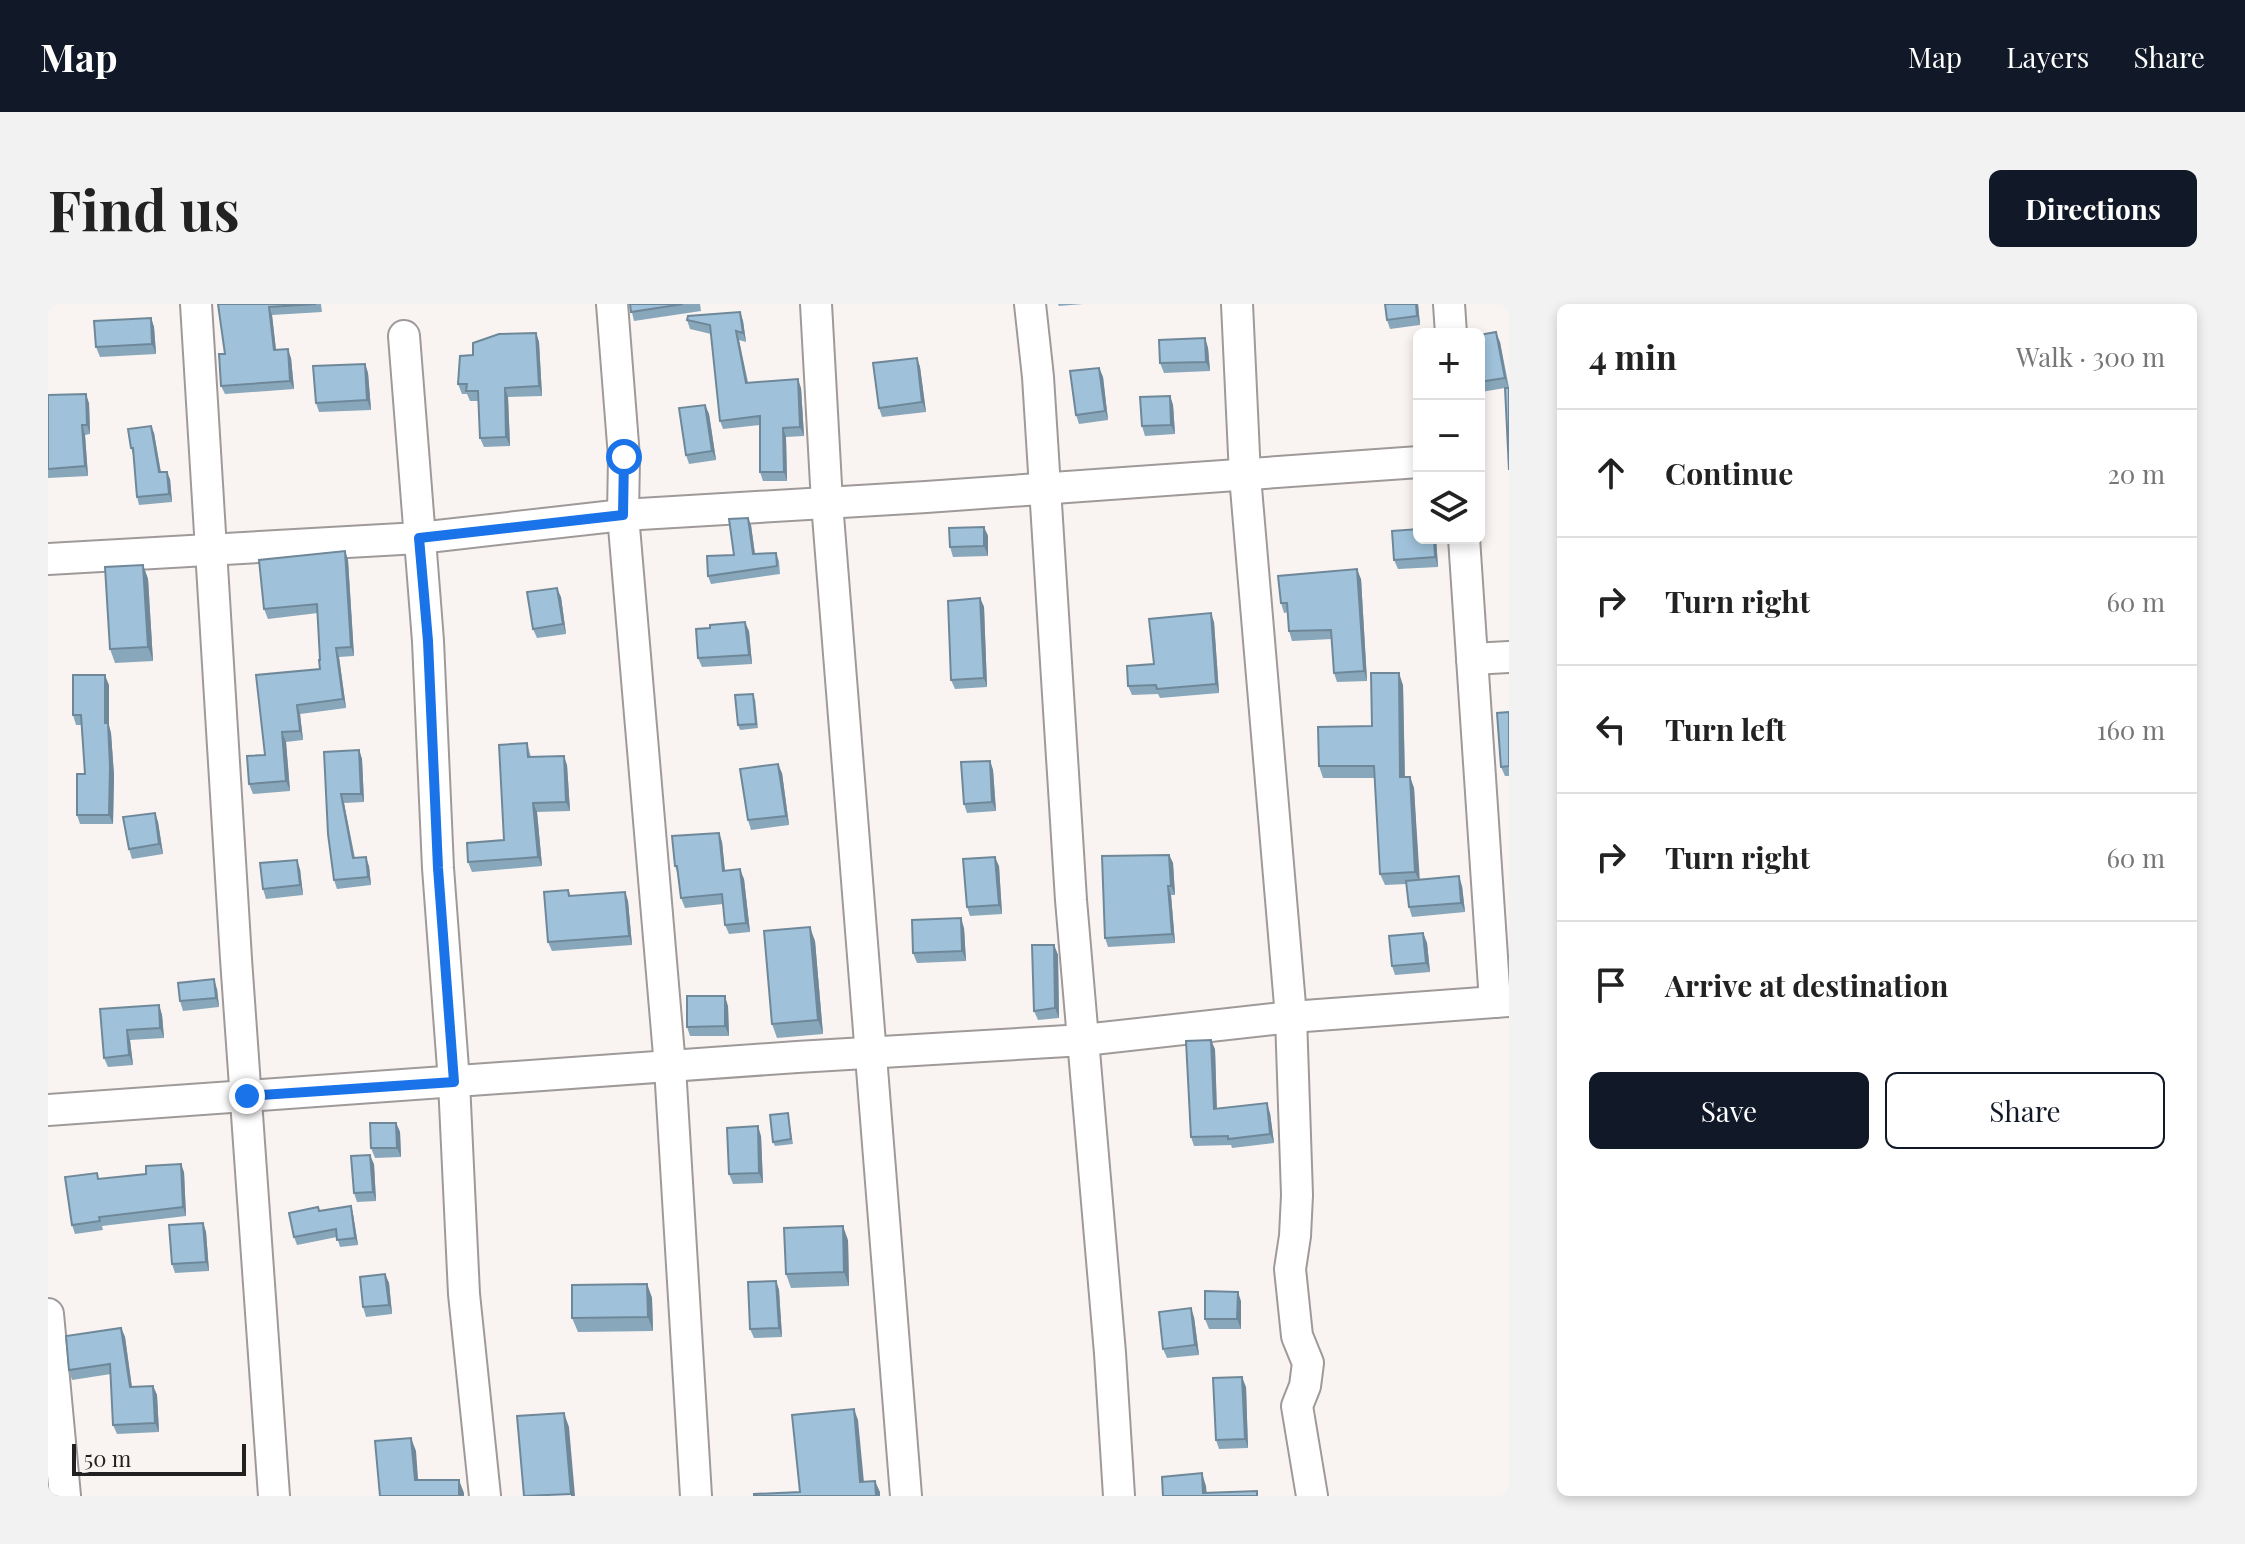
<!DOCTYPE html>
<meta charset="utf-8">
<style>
:root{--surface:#fff;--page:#f2f2f2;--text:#222;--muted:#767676;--line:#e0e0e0;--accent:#111827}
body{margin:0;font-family:"Playfair Display",serif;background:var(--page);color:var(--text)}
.controls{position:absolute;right:24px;top:24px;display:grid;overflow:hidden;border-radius:12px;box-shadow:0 4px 12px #0003}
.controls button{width:72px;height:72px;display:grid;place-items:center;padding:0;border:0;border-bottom:2px solid var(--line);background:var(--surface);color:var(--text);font:40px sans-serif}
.scale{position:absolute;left:24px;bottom:20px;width:174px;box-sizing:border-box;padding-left:8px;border:4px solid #222020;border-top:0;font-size:22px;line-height:28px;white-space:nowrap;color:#222020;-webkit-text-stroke:6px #f9f4f2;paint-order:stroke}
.stop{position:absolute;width:24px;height:24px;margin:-18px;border:6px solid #1a73e8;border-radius:50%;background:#fff}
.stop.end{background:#1a73e8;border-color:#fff;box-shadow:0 2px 8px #0008}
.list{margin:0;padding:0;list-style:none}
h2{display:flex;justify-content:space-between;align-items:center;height:104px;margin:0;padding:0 32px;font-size:34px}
h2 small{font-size:26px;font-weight:400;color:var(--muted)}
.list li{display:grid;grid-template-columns:52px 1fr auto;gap:24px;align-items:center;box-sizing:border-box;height:128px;padding:0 32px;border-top:2px solid var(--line)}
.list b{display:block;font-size:30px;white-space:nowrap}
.list em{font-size:26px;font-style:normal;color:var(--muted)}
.actions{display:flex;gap:16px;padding:24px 32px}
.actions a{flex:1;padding:18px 0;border:2px solid var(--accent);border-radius:12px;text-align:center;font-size:28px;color:var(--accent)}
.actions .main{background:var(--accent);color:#fff}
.icon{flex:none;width:44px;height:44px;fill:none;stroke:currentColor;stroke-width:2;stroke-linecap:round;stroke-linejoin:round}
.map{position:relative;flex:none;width:1461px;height:1192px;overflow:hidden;border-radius:12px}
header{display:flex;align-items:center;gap:48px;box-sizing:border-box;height:112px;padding:0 40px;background:var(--accent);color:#fff}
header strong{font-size:38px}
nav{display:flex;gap:44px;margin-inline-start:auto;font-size:28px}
.intro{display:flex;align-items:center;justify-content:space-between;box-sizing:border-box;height:192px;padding:0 48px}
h1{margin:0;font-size:56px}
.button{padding:20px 36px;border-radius:12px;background:var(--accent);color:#fff;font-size:28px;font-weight:700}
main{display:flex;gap:48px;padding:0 48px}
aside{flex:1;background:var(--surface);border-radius:12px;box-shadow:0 4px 12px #0003}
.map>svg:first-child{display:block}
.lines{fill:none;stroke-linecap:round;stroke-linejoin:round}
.minor-casing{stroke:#9f9a99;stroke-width:34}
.minor{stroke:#fff;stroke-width:30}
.wall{fill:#89a7bb}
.shaded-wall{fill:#6f8899}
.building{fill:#9fc2da;stroke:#6f8899;stroke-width:2}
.route{stroke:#1a73e8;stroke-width:10}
</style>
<header>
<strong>Map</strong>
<nav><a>Map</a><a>Layers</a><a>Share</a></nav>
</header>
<div class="intro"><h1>Find us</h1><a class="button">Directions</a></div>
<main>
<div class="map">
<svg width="1461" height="1192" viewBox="0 0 1461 1192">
<rect width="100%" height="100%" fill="#f9f4f2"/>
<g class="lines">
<defs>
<g id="minor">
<polyline points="148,0 188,655 226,1192"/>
<polyline points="564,0 576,153 575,211 622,763 648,1192"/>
<polyline points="768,0 779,199 858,1192"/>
<polyline points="982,0 990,73 1023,596 1062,1049 1071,1192"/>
<polyline points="1189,0 1197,172 1243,713 1249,891 1247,932 1242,965 1249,1032 1260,1059 1257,1082 1249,1102 1264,1192"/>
<polyline points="1401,0 1403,30"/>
<polyline points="356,32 380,337 390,564 406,778 416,990 437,1192"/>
<polyline points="1416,234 1447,698"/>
<polyline points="0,255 371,234 575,211 878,193 1371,158"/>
<polyline points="1424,355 1461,353"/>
<polyline points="0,806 749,753 1036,736 1243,713 1461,697"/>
<polyline points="0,1010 17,1192"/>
</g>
</defs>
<use href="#minor" class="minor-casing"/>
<use href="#minor" class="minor"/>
</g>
<g class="wall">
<polygon points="170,0 273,0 274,8 224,11 228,46 243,54 246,85 177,90 173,82 177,50"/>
<polygon points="582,0 652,0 653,7 586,17"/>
<polygon points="1010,0 1035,0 1011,2"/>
<polygon points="1337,0 1370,0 1372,21 1342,25 1339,16"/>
<polygon points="692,8 695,17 698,38 691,36 700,78 753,84 756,132 738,133 739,177 715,177 712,168 712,121 675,125 672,117 663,30 642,25 639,16"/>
<polygon points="103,14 106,23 108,50 52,53 48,43"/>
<polygon points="488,29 491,38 494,92 460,93 462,142 436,143 432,134 430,97 422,97 419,90 414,90 410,80 425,51"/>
<polygon points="1431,31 1452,38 1461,83 1461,167 1457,84 1433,88 1431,83"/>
<polygon points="1157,34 1160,44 1162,67 1116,69 1112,59"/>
<polygon points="869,54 872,63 878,108 834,113 831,104"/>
<polygon points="317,60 320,69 323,106 271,108 268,99"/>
<polygon points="1051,64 1055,73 1060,116 1031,120 1028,111"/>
<polygon points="0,91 41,99 42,130 37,131 40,172 0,174"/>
<polygon points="1122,92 1125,101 1127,130 1097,132 1094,122"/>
<polygon points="657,101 661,110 668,156 641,160 638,151"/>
<polygon points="103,122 106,129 113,168 122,175 124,198 91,201 89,193 85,150 83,144"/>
<polygon points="703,221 707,250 728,249 731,257 732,270 663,280 660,272 686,251"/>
<polygon points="936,223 940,232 940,252 905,253 902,243"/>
<polygon points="1388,234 1390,263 1350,265 1346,256"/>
<polygon points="297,247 300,256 306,352 291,353 298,404 252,410 255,436 238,438 242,487 205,490 201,480 272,365 272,356 270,309 220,315 216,305"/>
<polygon points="95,261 100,275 105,357 67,359 62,345"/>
<polygon points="1313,275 1319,377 1289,378 1286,369 1284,335 1244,337 1241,327 1240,308 1236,309 1233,299"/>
<polygon points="513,293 518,330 489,334 485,325"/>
<polygon points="932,294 936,303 939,383 907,385 903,376"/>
<polygon points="1166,318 1171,389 1112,394 1110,390 1084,391 1080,382 1106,360"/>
<polygon points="701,327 704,360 654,363 650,354"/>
<polygon points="61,381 61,422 63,429 66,471 65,520 32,520 29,511 37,470 33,421 28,421 25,411"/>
<polygon points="1355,381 1357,473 1362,473 1366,484 1371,576 1414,582 1417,608 1364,613 1361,603 1358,580 1337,581 1332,570 1327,474 1275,474 1271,462 1324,422"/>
<polygon points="707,394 710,424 692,426 690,421"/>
<polygon points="1461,408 1461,472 1457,472 1453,463"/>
<polygon points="479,439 483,453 519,461 522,507 489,508 494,562 424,568 420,558 456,536"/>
<polygon points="311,446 314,455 316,498 296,499 307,554 321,562 323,581 289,585 286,576 276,448"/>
<polygon points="942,457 945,466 948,507 919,509 916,500"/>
<polygon points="734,469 741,521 703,526 700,516"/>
<polygon points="107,509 110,518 115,550 84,555 81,545"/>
<polygon points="671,529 674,538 677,567 696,575 702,628 681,630 677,621 675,600 637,604 633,594 630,571 627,562"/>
<polygon points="1121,551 1125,559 1127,591 1123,591 1127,639 1060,643 1057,634"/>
<polygon points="951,562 954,610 922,612 919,603"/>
<polygon points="252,565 255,591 218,595 215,585"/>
<polygon points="520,586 523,592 577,588 580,597 584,641 504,647 500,638"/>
<polygon points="916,624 918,657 869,659 865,649"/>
<polygon points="1375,629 1379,639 1382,668 1347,671 1344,662"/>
<polygon points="767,637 775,730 729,734 724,720"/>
<polygon points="1006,641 1010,651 1011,714 990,716 986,707"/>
<polygon points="169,685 171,703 135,707 132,697"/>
<polygon points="111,701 114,711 116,734 82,736 85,761 60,763 56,754 52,705"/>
<polygon points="680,702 681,732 642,732 639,723"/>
<polygon points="1167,745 1169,805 1222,809 1226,839 1184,844 1183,841 1146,842 1143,833"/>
<polygon points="740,809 745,840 727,842 725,838"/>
<polygon points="348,819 352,828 353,853 327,854 323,844"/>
<polygon points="713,832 715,879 685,880 681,870"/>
<polygon points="326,860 328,897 309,898 306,889"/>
<polygon points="136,868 138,912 54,922 55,926 27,930 24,921 51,875"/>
<polygon points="303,902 305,910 310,941 292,943 289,933 249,941 246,933 271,907"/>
<polygon points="155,919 158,928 161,967 127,969 124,960"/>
<polygon points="800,936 801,982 743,984 738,970"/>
<polygon points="337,970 341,979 344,1010 318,1013 315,1003"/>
<polygon points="728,977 731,986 734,1033 706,1034 702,1025"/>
<polygon points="599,980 604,994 605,1027 530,1028 524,1014"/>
<polygon points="1193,997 1193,1025 1161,1025 1157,1015"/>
<polygon points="1146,1013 1151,1051 1119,1054 1115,1045"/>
<polygon points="73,1024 77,1033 84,1083 105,1082 109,1091 111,1128 69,1130 65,1121 63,1070 24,1076 21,1066"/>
<polygon points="1198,1083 1200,1144 1171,1145 1168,1136"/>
</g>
<g class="shaded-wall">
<polygon points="1368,0 1370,0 1372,21 1369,12"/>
<polygon points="221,3 224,11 229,55 226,46"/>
<polygon points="692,8 695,17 698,38 695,29"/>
<polygon points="103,14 106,23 108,50 104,40"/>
<polygon points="688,27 691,36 701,87 698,79"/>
<polygon points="1448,28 1452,38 1460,84 1457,74"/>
<polygon points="488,29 491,38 494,92 491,82"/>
<polygon points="1157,34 1160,44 1162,67 1158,58"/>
<polygon points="240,45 243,54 246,85 242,77"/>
<polygon points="869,54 872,63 878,108 874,98"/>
<polygon points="317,60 320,69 323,106 319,96"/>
<polygon points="1051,64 1055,73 1060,116 1057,107"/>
<polygon points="750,75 753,84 756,132 752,123"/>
<polygon points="457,84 460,93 462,142 458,133"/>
<polygon points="38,90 41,99 42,130 39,121"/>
<polygon points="1122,92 1125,101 1127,130 1123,121"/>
<polygon points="657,101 661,110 668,156 664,147"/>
<polygon points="34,121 37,131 40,172 37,162"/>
<polygon points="103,122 106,129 114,176 111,168"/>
<polygon points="735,124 738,133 739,177 736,168"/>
<polygon points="119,168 122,175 124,198 121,190"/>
<polygon points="700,214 703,221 708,258 705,250"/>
<polygon points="936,223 940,232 940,252 936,242"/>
<polygon points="1386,234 1388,234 1390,263 1387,253"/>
<polygon points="297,247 300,256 306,352 303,343"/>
<polygon points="95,261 100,275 105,357 100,343"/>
<polygon points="1309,265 1313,275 1319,377 1316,367"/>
<polygon points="509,284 513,293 518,330 515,320"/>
<polygon points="932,294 936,303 939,383 936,374"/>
<polygon points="1163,309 1166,318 1171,389 1168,380"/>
<polygon points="697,318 701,327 704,360 701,351"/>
<polygon points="288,344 291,353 298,404 295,395"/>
<polygon points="1351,369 1355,381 1357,485 1352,473"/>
<polygon points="57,371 61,381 61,422 63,429 66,471 65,520 61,511 57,419"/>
<polygon points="249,401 252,410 255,436 252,427"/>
<polygon points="234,428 238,438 242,487 238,477"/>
<polygon points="311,446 314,455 316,498 313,490"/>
<polygon points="516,452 519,461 522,507 518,498"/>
<polygon points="942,457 945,466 948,507 944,498"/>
<polygon points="730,460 734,469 741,521 738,512"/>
<polygon points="1362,473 1366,484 1372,579 1367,568"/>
<polygon points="293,490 296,499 308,563 305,554"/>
<polygon points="485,499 489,508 494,562 490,553"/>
<polygon points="107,509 110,518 115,550 111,540"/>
<polygon points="671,529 674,538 678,577 675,567"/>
<polygon points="1121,551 1125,559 1127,591 1123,582"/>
<polygon points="318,553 321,562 323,581 320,573"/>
<polygon points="947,553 951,562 954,610 951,601"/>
<polygon points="249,556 252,565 255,591 252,581"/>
<polygon points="692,565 696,575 702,628 698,619"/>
<polygon points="1411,572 1414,582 1417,608 1413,599"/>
<polygon points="1120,582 1123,591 1127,639 1124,630"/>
<polygon points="577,588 580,597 584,641 581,632"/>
<polygon points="913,614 916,624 918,657 914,647"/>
<polygon points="762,623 767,637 775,730 770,716"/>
<polygon points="1375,629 1379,639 1382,668 1378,659"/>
<polygon points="1006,641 1010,651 1011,714 1007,704"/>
<polygon points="166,675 169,685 171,703 168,694"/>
<polygon points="677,692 680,702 681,732 677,722"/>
<polygon points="111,701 114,711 116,734 112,724"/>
<polygon points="79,726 82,736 85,761 81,751"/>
<polygon points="1163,736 1167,745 1169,815 1166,805"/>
<polygon points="1219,799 1222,809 1226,839 1222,830"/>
<polygon points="348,819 352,828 353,853 349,844"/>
<polygon points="710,822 713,832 715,879 711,869"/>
<polygon points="322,851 326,860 328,897 325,888"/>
<polygon points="133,860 136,868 138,912 135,903"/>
<polygon points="303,902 305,910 310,941 307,934"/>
<polygon points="155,919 158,928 161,967 158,958"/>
<polygon points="795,922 800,936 801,982 796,968"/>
<polygon points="337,970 341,979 344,1010 341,1001"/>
<polygon points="728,977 731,986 734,1033 731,1024"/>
<polygon points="599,980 604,994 605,1027 600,1013"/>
<polygon points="1190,988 1193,997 1193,1025 1189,1015"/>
<polygon points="1143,1004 1146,1013 1151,1051 1147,1041"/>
<polygon points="73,1024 77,1033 85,1092 82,1083"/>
<polygon points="1194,1073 1198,1083 1200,1144 1197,1135"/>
<polygon points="105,1082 109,1091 111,1128 107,1119"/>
<polygon points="806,1105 810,1116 817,1189 812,1178"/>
<polygon points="516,1109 521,1123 527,1192 523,1192 523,1190"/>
<polygon points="363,1134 368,1147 371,1188 367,1176"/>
<polygon points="1154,1169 1158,1182 1159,1192 1155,1189"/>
<polygon points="411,1176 416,1189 416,1192 411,1192"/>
<polygon points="827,1177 832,1188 832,1192 828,1192"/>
</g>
<g class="building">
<polygon points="170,0 268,0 221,3 226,46 240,45 242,77 173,82 171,50 177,50"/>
<polygon points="582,0 635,0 583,8"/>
<polygon points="1337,0 1368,0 1369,12 1339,16"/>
<polygon points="692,8 695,29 688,27 698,79 750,75 752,123 735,124 736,168 712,168 712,112 672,117 662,21 639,16 640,12"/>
<polygon points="103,14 104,40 48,43 46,17"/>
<polygon points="1448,28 1457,74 1431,78 1431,31"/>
<polygon points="488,29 491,82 457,84 458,133 432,134 430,87 418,87 419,80 410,80 412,52 425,51 425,39 451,30"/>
<polygon points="1157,34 1158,58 1112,59 1111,36"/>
<polygon points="869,54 874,98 831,104 825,59"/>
<polygon points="317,60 319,96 268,99 265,62"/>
<polygon points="1051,64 1057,107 1028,111 1022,67"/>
<polygon points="1457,84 1461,84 1461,166"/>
<polygon points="38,90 39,121 34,121 37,162 0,165 0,91"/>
<polygon points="1122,92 1123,121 1094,122 1092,93"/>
<polygon points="657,101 664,147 638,151 631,104"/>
<polygon points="103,122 111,168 119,168 121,190 89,193 85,144 83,144 80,125"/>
<polygon points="700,214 705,250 728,249 729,262 660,272 659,252 686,251 681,215"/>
<polygon points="936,223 936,242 902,243 901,224"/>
<polygon points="1371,225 1371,234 1386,234 1387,253 1346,256 1344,227"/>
<polygon points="297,247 303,343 288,344 295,395 249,401 252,427 234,428 238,477 201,480 199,452 217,451 208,371 272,365 271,356 272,356 269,300 216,305 211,256"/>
<polygon points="95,261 100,343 62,345 57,263"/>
<polygon points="1309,265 1316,367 1286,369 1283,326 1241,327 1239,299 1233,299 1230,272"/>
<polygon points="509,284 515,320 485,325 479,288"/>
<polygon points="932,294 936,374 903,376 900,297"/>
<polygon points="1163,309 1168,380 1109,385 1108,381 1080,382 1079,362 1106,360 1101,315"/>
<polygon points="697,318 701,351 650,354 648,325 662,324 662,321"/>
<polygon points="1323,369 1351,369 1352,473 1362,473 1367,568 1332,570 1326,462 1271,462 1270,423 1324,422"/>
<polygon points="25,371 57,371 57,419 60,419 62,462 61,511 29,511 29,470 37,470 33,411 25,411"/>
<polygon points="705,390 708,420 690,421 687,391"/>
<polygon points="1461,408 1461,462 1453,463 1449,409"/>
<polygon points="479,439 480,453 516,452 518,498 485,499 490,553 420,558 419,539 456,536 451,441"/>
<polygon points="311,446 313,490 293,490 305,554 318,553 320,573 286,576 280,530 276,448"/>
<polygon points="942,457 944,498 916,500 913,458"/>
<polygon points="730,460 738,512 700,516 692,465"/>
<polygon points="107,509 111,540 81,545 75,513"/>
<polygon points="671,529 675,567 692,565 698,619 677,621 674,590 633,594 629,562 627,562 624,532"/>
<polygon points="1121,551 1123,582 1120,582 1124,630 1057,634 1054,552"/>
<polygon points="947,553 951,601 919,603 915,555"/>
<polygon points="249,556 252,581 215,585 212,559"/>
<polygon points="1411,572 1413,599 1361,603 1358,577"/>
<polygon points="520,586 521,592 577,588 581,632 500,638 496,588"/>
<polygon points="913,614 914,647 865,649 864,616"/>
<polygon points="762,623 770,716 724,720 716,627"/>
<polygon points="1375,629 1378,659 1344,662 1341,632"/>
<polygon points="984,641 1006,641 1007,704 986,707"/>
<polygon points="166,675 168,694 132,697 130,679"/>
<polygon points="639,692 677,692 677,722 639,723"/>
<polygon points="111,701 112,724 79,726 81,751 56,754 52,705"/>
<polygon points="1163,736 1166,805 1219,799 1222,830 1180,835 1180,832 1143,833 1138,737"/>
<polygon points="740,809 743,835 725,838 722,811"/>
<polygon points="322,819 348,819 349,844 323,844"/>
<polygon points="710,822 711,869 681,870 679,824"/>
<polygon points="322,851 325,888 306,889 303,852"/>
<polygon points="133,860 135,903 51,913 52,917 24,921 17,873 49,869 50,875 98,870 98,862"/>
<polygon points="303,902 307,934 289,936 288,925 246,933 241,909 270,903 271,907"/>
<polygon points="155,919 158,958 124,960 121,921"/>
<polygon points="795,922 796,968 738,970 736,924"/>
<polygon points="337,970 341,1001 315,1003 312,973"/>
<polygon points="728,977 731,1024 702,1025 700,978"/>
<polygon points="599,980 600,1013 524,1014 524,981"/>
<polygon points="1157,987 1190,988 1189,1015 1157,1015"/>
<polygon points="1143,1004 1147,1041 1115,1045 1111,1008"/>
<polygon points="73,1024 82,1083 105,1082 107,1119 65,1121 62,1060 21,1066 18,1032"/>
<polygon points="1194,1073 1197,1135 1168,1136 1165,1074"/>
<polygon points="806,1105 812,1178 827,1177 828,1192 706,1192 706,1190 752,1188 744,1111"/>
<polygon points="516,1109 523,1190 476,1192 469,1112"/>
<polygon points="363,1134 367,1176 411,1176 411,1192 332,1192 327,1137"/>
<polygon points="1154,1169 1155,1189 1209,1187 1209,1192 1115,1192 1114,1173"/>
</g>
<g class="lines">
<polyline class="route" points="199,792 406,778 390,564 380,337 371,234 575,211 576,153"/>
</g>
</svg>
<div class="controls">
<button>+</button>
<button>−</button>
<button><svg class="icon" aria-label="layers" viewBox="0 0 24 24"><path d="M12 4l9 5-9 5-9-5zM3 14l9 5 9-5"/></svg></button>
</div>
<div class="scale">50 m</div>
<div class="stop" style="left:576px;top:153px"></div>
<div class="stop end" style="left:199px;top:792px"></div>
</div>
<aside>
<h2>4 min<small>Walk · 300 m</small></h2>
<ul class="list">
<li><svg class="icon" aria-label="ahead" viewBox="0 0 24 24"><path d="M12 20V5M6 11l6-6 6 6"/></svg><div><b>Continue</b></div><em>20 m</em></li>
<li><svg class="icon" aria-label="right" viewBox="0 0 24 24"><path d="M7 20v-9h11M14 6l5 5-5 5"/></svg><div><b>Turn right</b></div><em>60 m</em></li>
<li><svg class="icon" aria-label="left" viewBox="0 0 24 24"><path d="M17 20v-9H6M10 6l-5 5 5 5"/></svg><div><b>Turn left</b></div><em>160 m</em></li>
<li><svg class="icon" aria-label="right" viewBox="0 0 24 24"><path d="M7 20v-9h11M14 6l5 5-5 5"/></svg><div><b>Turn right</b></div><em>60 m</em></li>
<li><svg class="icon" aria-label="arrive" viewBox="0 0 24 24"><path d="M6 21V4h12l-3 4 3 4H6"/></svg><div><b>Arrive at destination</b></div></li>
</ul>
<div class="actions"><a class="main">Save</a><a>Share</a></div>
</aside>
</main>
